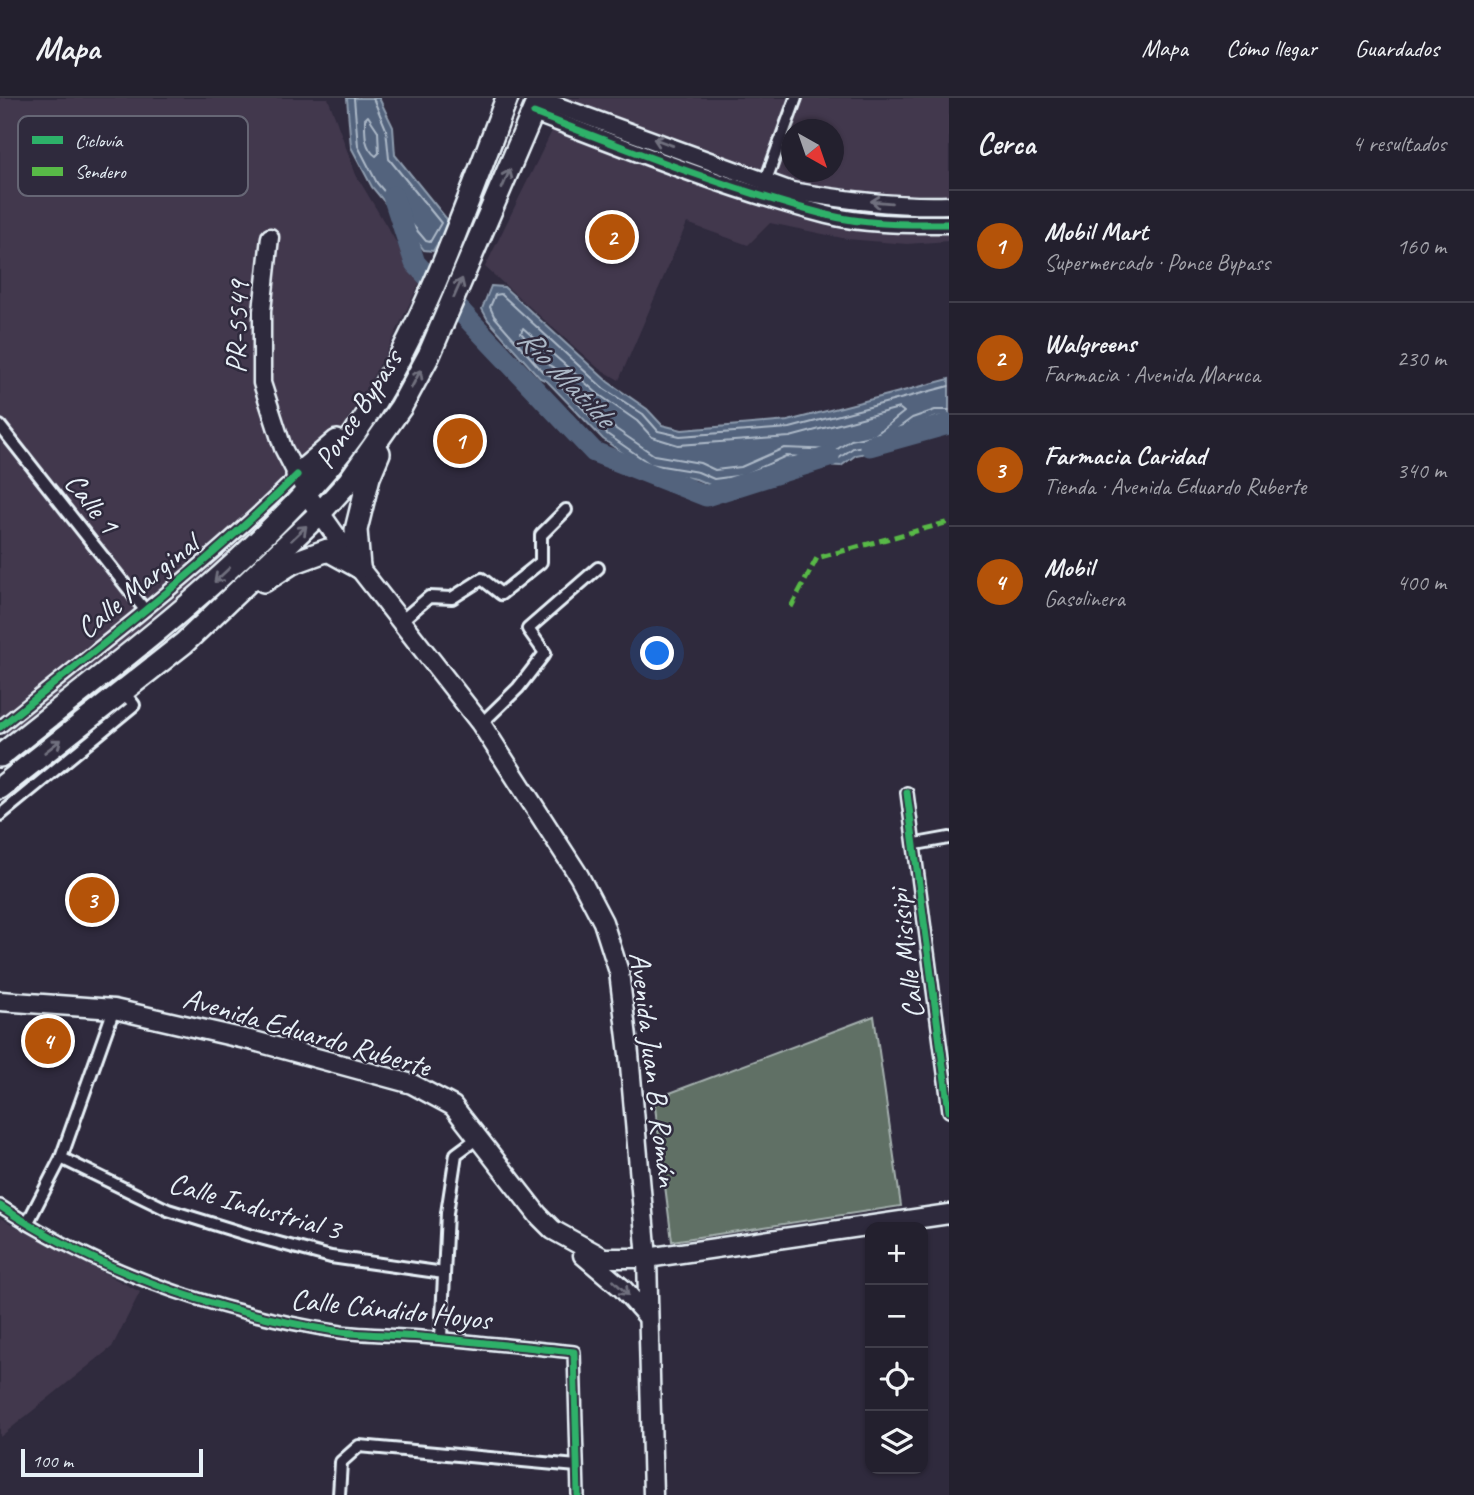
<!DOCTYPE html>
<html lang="es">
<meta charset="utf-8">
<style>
:root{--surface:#23202e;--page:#2f2d3a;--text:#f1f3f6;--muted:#a3a3aa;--line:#403e4a;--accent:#b45309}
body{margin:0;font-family:Caveat,sans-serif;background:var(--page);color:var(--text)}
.controls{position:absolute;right:21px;bottom:21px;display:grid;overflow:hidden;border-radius:14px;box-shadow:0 2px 5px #0004}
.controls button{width:63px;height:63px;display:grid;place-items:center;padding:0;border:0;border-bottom:2px solid var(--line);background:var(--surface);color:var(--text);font:35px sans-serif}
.compass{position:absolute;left:781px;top:21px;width:63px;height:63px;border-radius:50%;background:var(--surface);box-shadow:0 2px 5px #0004;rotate:140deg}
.scale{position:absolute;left:21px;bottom:18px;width:182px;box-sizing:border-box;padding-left:7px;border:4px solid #e8f1f8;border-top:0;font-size:19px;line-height:24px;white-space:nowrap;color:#e8f1f8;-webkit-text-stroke:5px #2f2a3d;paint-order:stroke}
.you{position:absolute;left:658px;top:556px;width:24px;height:24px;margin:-18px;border:5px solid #fff;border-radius:50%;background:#1a73e8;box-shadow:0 0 0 10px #1a73e833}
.badge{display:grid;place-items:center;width:46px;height:46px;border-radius:50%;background:var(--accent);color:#fff;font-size:23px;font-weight:700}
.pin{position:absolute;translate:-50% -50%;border:4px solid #fff;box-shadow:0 2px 7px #0006}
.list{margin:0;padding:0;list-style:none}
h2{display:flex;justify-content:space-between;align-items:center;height:91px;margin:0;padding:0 28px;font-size:30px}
h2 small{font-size:23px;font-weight:400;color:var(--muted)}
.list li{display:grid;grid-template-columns:46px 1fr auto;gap:21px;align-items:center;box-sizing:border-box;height:112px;padding:0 28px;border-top:2px solid var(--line)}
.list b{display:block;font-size:26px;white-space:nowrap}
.list p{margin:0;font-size:23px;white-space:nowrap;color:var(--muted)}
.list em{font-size:23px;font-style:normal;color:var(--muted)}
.icon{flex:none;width:38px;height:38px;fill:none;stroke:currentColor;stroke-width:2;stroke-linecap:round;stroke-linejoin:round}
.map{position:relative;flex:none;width:949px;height:1397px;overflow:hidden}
header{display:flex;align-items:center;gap:42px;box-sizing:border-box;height:98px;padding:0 35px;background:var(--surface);border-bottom:2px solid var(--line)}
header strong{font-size:33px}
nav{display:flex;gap:38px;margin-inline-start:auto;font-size:24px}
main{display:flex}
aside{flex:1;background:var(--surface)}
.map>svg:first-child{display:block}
.built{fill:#42384d;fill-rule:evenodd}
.green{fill:#616f65;stroke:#a4b0ae;stroke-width:2}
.water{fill:#52637d;stroke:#8e9cae;stroke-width:2}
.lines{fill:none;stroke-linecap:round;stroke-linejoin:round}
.shore{stroke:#acb8c7;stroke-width:2}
.river{stroke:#52637d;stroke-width:21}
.street-casing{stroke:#e8f1f8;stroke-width:16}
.secondary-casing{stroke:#e8f1f8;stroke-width:21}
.primary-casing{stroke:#e8f1f8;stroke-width:23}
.highway-casing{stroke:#e8f1f8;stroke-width:26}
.street{stroke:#2f2a3d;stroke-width:10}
.secondary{stroke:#2f2a3d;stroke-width:16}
.primary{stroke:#2f2a3d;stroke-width:18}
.highway{stroke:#2f2a3d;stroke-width:21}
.quiet{stroke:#58b947;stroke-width:5;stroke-dasharray:10 5;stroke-linecap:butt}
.cycleway-casing{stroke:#2f2a3d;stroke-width:11}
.cycleway{stroke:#2db169;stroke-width:7}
.oneway{stroke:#70707e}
.labels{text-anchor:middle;stroke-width:5;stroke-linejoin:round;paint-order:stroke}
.street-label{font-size:30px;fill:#e8f1f8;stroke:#2f2a3d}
.water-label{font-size:32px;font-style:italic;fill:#acb8c7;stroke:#2f2a3d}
.key{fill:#2f2a3d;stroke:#666675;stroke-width:2}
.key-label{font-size:19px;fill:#e8f1f8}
</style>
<header>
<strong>Mapa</strong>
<nav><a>Mapa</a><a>Cómo llegar</a><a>Guardados</a></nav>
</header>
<main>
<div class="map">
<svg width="949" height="1397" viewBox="0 0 949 1397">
<rect width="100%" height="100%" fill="#2f2a3d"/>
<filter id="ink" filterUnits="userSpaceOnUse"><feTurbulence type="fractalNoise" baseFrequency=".0143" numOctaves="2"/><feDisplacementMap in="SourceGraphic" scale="14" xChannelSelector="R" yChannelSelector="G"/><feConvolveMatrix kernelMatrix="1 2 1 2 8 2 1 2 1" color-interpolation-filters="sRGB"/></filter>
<g filter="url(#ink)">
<g class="built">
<polygon points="0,0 328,0 356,77 420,184 384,259 345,326 271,420 153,524 8,642 0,631"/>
<path d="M564,0H949V143L907,146L847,141L770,125L748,147L687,125L619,282L597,269L485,169L554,29ZM792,32H834V74H792Z"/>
<polygon points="0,1120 140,1194 112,1249 0,1339"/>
</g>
<polygon class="green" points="874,918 901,1108 672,1143 654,1001"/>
<g class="water">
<polygon points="347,0 379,0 393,29 395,57 450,125 433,153 424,152 372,89 351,49"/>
<polygon points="491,188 504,189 608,284 647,311 662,327 682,332 788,323 949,281 949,318 937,319 915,327 881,352 856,357 841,368 787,365 745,384 712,388 696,381 648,373 603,341 547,283 540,280 488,222 482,211"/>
</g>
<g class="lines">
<g class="shore">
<polyline points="354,0 358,48 377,85 426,143 430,144 441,125 389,61 386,31 373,0"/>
<path d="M368,18L378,33L379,55L376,58C364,50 365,35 365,21Z"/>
<polygon points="523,230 598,296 637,323 652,339 678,347 790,339 899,310 904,314 875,337 851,342 836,352 784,350 741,369 715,372 700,365 654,357 613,329 558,272 549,267 521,235"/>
<polyline points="949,288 790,330 680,338 658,333 643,316 603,290 501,196 495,197 490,209 494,218 543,274 552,278 607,336 650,366 698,374 714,381 744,377 786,358 838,361 853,350 878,345 912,320 935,312 949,312"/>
</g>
<g class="river">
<polyline points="393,98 415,165 594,354 706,398 829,359"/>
<polyline points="870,348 949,326"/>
</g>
<defs>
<g id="street">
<polyline points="766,82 796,0"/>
<polyline points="0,328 145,512"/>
<polyline points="401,523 429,499 452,500 482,481 501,496 541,464 541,437 566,412"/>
<polyline points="481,626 518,590 545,555 528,531 598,470"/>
<path d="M0,629C101,547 205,469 297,377"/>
<polyline points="907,695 949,1013"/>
<polyline points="0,717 134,607 123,593"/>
<polyline points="916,746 949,740"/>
<polyline points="61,1060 168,1112 249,1137 331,1159 444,1175"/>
<path d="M0,1108C103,1176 219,1215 341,1234C367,1237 395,1237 421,1239C472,1243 523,1249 574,1254L578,1397"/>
<polyline points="27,1126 61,1060 114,911"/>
<polyline points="441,1240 447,1115 456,1056 479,1039"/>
<polyline points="339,1397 341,1364 359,1348 577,1368"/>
</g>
<g id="secondary">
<path d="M539,1L792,93C844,102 897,109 949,107"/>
<path d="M534,15C630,52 727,91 827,117C866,127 909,126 949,126"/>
<polyline points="270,139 262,213 262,285 283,350 302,387"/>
</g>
<g id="primary">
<polyline points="306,395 353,462 481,626 579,778 603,824 619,874 629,956 647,1160 653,1397"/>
<polyline points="0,903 114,911 254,943 412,986 453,1008 538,1117 553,1132 604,1160 647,1160 949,1116"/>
<polyline points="583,1157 623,1191 648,1219"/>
</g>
<g id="highway">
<polyline points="297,377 337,343"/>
<polyline points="359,469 356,432 369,379 379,355"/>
<polyline points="264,483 292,465 328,452 359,469"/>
<path d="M0,658C86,589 174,524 253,448C294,408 334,368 365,320C427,222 466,108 507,0"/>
<polyline points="0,690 184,545 320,415 349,383 401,309 429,257 539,0"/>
</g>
</defs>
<use href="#street" class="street-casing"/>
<use href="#secondary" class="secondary-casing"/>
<use href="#primary" class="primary-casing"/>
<use href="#highway" class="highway-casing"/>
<use href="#street" class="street"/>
<use href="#secondary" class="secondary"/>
<use href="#primary" class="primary"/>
<use href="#highway" class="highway"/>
<polyline class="quiet" points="791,509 817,460 949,424"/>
<defs>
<g id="cycleway">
<path d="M534,15C630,52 727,91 827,117C866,127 909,126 949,126"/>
<path d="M0,629C101,547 205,469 297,377"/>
<polyline points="907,695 949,1013"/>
<path d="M0,1108C103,1176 219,1215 341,1234C367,1237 395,1237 421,1239C472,1243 523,1249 574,1254L578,1397"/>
</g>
</defs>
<use href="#cycleway" class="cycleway-casing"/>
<use href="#cycleway" class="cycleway"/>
</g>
<defs><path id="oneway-shaft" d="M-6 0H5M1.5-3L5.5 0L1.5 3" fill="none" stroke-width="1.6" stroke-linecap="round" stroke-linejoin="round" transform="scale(1.75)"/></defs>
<g class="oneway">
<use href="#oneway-shaft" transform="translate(663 44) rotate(-160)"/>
<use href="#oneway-shaft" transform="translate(506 81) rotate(-67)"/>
<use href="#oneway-shaft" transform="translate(881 104) rotate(-175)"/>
<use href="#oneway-shaft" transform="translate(458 190) rotate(-66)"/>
<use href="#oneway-shaft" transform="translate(416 281) rotate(-62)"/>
<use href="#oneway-shaft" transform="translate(299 435) rotate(-44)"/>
<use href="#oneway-shaft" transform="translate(222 477) rotate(137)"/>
<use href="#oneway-shaft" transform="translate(53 648) rotate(-38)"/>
<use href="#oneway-shaft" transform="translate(621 1190) rotate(44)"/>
</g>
</g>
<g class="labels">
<g class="street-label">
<text transform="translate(237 229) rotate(-88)" y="10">PR-5549</text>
<text transform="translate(358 311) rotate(-57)" y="10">Ponce Bypass</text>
<text transform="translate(92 405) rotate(52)" y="10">Calle 1</text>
<text transform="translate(137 488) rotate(-39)" y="10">Calle Marginal</text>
<text transform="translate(906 856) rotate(-97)" y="10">Calle Misisipi</text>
<text transform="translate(307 934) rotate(16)" y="10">Avenida Eduardo Ruberte</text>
<text transform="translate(654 971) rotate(83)" y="10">Avenida Juan B. Román</text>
<text transform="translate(255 1108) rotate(16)" y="10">Calle Industrial 3</text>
<text transform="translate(391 1211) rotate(6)" y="10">Calle Cándido Hoyos</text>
</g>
<g class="water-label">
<text transform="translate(567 279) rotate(46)" y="11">Río Matilde</text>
</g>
</g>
<rect x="18" y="18" width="230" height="80" rx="10" class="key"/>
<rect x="32" y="38" width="31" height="8" fill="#2db169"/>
<rect x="32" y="69" width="31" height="9" fill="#58b947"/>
<g class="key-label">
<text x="75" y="49">Ciclovía</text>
<text x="75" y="80">Sendero</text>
</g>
</svg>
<div class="controls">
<button>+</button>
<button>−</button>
<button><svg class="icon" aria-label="locate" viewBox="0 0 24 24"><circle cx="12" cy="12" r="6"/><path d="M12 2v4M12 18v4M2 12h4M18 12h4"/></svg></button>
<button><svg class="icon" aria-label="layers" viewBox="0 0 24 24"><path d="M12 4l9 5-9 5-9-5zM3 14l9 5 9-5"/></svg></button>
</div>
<svg class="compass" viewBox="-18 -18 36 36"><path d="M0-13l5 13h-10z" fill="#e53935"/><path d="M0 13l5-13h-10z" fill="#a3a3aa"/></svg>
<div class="scale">100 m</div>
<div class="you"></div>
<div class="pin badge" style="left:460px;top:343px">1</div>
<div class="pin badge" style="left:612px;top:139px">2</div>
<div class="pin badge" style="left:92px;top:802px">3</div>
<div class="pin badge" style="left:48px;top:943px">4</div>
</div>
<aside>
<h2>Cerca<small>4 resultados</small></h2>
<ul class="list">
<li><span class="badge">1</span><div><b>Mobil Mart</b><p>Supermercado · Ponce Bypass</p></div><em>160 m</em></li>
<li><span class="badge">2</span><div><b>Walgreens</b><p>Farmacia · Avenida Maruca</p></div><em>230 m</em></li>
<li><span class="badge">3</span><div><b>Farmacia Caridad</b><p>Tienda · Avenida Eduardo Ruberte</p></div><em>340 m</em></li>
<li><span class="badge">4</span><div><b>Mobil</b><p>Gasolinera</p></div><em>400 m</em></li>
</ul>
</aside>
</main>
